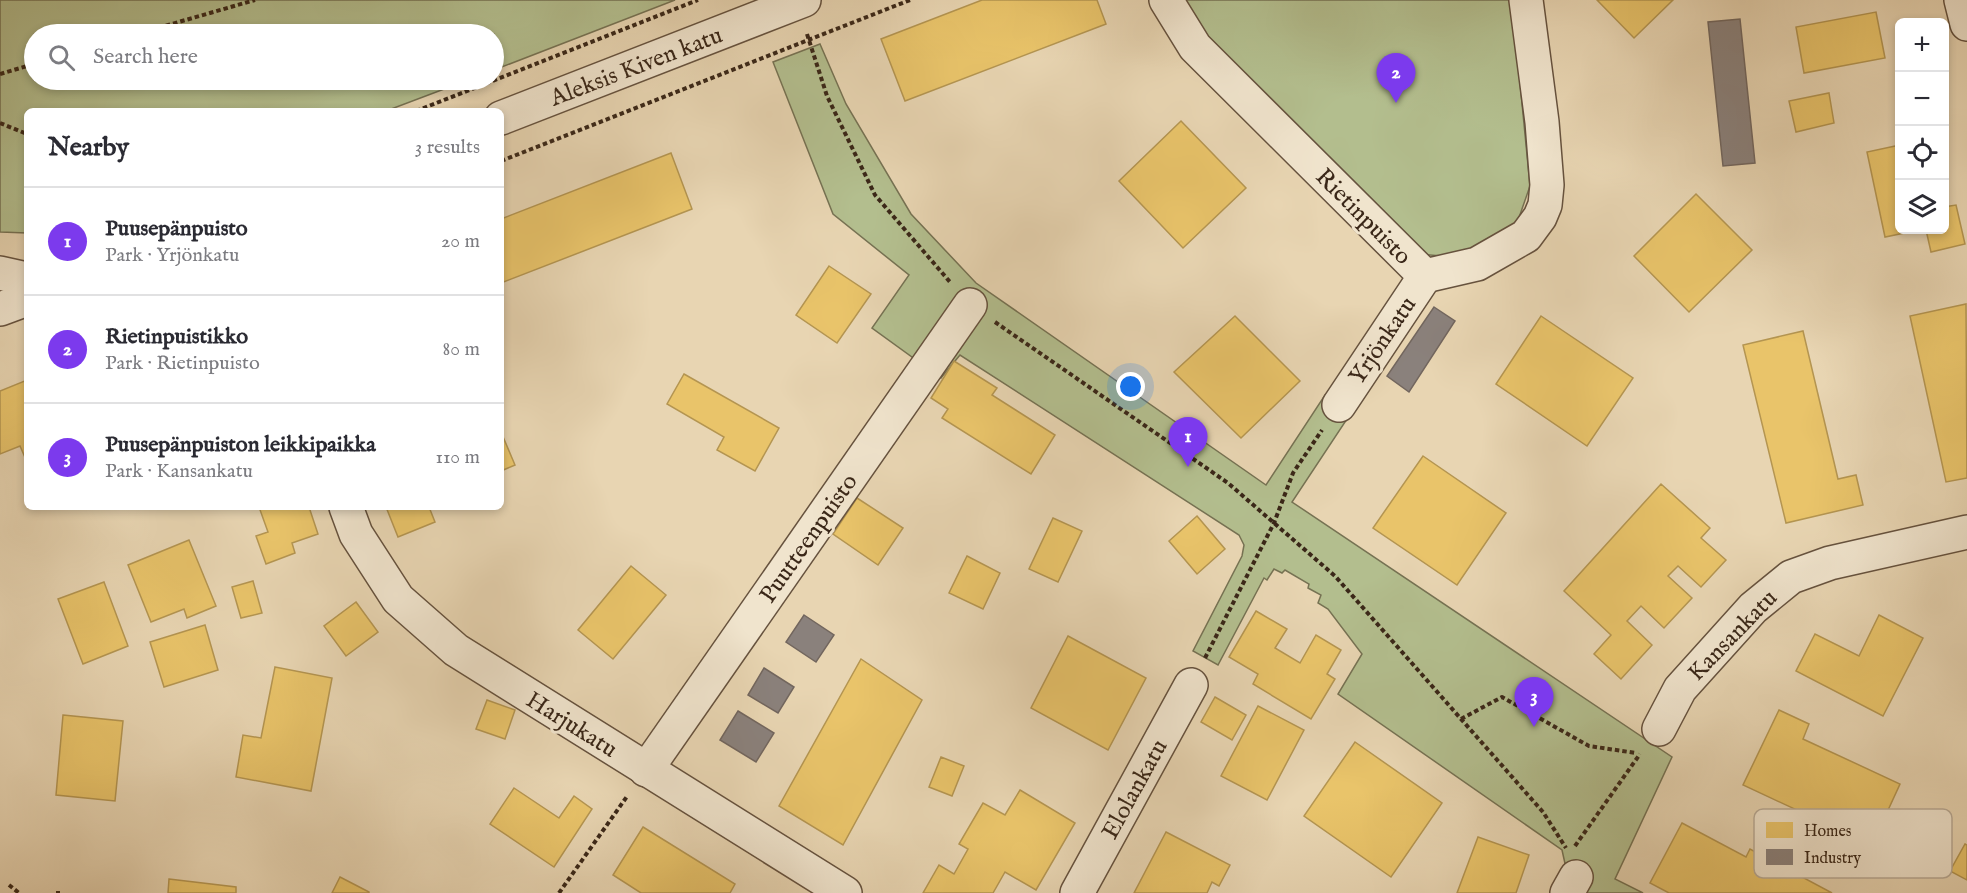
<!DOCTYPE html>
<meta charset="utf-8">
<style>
:root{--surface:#fff;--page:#f2f2f3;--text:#2b2b33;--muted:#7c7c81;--line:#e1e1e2;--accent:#7c3aed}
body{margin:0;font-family:"IM FELL English",serif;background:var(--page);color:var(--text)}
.controls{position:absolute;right:18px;top:18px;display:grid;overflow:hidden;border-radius:9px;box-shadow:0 3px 9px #0003}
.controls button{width:54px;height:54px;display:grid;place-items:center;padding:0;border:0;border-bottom:2px solid var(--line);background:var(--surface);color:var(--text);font:30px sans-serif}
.you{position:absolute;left:1131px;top:387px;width:21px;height:21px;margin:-15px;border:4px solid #fff;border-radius:50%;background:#1a73e8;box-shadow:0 0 0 9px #1a73e833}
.badge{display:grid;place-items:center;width:39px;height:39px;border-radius:50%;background:var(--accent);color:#fff;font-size:20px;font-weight:700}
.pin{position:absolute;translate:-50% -50px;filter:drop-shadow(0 2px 3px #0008)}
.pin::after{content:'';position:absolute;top:32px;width:21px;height:18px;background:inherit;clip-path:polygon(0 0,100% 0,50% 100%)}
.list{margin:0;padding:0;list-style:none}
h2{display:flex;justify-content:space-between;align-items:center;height:78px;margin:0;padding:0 24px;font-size:26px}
h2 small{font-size:20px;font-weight:400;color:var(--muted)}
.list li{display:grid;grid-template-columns:39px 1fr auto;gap:18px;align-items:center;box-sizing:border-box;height:108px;padding:0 24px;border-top:2px solid var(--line)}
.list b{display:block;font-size:22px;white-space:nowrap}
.list p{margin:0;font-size:20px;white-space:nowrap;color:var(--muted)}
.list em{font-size:20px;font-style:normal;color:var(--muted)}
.icon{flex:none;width:33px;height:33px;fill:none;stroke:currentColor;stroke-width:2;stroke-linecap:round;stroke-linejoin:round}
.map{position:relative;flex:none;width:1967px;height:893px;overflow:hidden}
.search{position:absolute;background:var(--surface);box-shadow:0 3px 9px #0003;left:24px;top:24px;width:480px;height:66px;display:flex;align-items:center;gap:15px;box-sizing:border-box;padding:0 21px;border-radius:33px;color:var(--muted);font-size:22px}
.panel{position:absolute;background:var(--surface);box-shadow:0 3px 9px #0003;left:24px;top:108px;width:480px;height:402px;border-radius:9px}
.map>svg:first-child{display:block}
.green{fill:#b3be8e;stroke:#767253;stroke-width:1.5}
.homes{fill:#e9c46a;stroke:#b49551;stroke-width:1.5}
.industry{fill:#8a817c;stroke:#72665e;stroke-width:1.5}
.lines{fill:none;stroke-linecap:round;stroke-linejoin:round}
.minor-casing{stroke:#66523e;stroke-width:36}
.tertiary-casing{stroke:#66523e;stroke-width:36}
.path{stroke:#3a2718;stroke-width:4;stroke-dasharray:4.5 3;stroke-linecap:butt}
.minor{stroke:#f0e4cd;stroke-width:33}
.tertiary{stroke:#f0e4cd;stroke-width:33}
.labels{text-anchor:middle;stroke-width:6;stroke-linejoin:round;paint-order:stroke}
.street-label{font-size:24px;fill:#3a2718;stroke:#f0e4cd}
.key{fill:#f0e4cd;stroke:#b9ab97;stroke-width:1.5}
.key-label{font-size:16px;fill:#3a2718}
</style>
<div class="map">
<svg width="1967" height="893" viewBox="0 0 1967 893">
<rect width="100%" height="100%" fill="#e8d5b2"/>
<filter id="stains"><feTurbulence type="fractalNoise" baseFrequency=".00333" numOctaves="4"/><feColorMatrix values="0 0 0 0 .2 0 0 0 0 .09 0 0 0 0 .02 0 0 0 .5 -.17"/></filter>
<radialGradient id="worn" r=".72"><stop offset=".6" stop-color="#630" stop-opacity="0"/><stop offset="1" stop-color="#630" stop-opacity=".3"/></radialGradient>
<g class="green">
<polygon points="0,0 675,0 494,70 494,34 34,34 34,80 468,80 386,111 27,111 27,233 0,232"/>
<polygon points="1185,0 1512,0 1530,186 1515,229 1454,257 1418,254 1206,34"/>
<polygon points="820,44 846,104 911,214 976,283 1266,485 1325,395 1351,413 1292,502 1672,757 1615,879 1643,893 1555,893 1566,868 1562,850 1338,694 1362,654 1328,609 1318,603 1321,595 1308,588 1309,584 1285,570 1282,573 1274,569 1267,580 1264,578 1218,665 1193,651 1242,556 1244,545 1239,535 960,355 941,378 872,328 909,275 833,214 773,62"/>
</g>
<g class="homes">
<polygon points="982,0 1097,0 1106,24 905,101 881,39"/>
<polygon points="1597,0 1673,0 1634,38"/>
<polygon points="1876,12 1885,58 1804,73 1796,27"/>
<polygon points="1829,93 1834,123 1796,132 1789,101"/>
<polygon points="1181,121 1246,188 1183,248 1119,181"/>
<polygon points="1900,145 1900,230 1919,230 1885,237 1867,152"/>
<polygon points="671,153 692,209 501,283 501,219"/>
<polygon points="1696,194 1752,250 1689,312 1634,256"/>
<polygon points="1956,205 1965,244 1931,252 1926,230 1944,230 1944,207"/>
<polygon points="829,266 871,294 837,343 796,315"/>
<polygon points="1966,304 1967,478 1946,482 1910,316"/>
<polygon points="1235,316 1300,381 1241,438 1174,372"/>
<polygon points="1541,316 1633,378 1587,446 1496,384"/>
<polygon points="1803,331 1838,479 1856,475 1863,505 1786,523 1743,345"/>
<polygon points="954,361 997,388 992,395 1055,435 1031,474 942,418 948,409 931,398"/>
<polygon points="684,374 779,428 755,471 717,450 724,437 667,404"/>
<polygon points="27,380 27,462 20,446 0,454 0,391"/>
<polygon points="501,432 515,465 501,471"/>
<polygon points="1423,456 1506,513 1457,585 1373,528"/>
<polygon points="1661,484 1710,528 1701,538 1726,560 1701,587 1678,566 1668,576 1692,598 1664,628 1641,606 1627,621 1652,645 1621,679 1594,654 1611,635 1564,591"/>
<polygon points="857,498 903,528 878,565 833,534"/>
<polygon points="259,507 309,507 318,534 292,543 295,553 266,564 256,536 268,532"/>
<polygon points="386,507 429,507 435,522 398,537"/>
<polygon points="1197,516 1225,549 1197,574 1169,541"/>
<polygon points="1053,518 1082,531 1058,582 1029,569"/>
<polygon points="189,540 216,606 187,618 184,609 151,622 128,565"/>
<polygon points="967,556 1000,573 983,609 949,593"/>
<polygon points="631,566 666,595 613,659 578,630"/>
<polygon points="253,581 262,613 241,618 232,587"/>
<polygon points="104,582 128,646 83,664 58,599"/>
<polygon points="356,602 378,632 346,656 324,626"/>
<polygon points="1256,611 1287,629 1275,648 1300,663 1316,635 1341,650 1327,674 1335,679 1311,719 1253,684 1258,674 1229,657"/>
<polygon points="1879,615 1923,638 1883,716 1796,671 1815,634 1859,656"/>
<polygon points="205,625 218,670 164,687 150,642"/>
<polygon points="1068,636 1146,678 1108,750 1031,708"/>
<polygon points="861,659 922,700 843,845 779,806"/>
<polygon points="275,667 332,678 311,791 236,777 243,735 261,738"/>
<polygon points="1215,697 1246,715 1232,740 1201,722"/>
<polygon points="487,700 515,710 505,739 476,729"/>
<polygon points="1258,706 1304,730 1267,800 1221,776"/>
<polygon points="1779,710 1809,724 1803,739 1900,784 1872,845 1743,785"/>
<polygon points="63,715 123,721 115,801 56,795"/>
<polygon points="1355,742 1442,803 1391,877 1304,816"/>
<polygon points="941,757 964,766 952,796 929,787"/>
<polygon points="514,788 559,818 574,796 592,809 554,867 490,824"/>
<polygon points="1020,790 1075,823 1036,890 1005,872 993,893 923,893 939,865 954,874 968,849 959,844 983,803 1005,815"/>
<polygon points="1682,823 1746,857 1750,849 1832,893 1669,893 1650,883"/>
<polygon points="643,827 735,884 730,893 641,893 613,875"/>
<polygon points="1166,832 1230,865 1219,886 1212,882 1207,893 1134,893"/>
<polygon points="1478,837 1529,855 1516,893 1457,893"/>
<polygon points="1965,844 1967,845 1967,880 1950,871"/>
<polygon points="340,877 369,892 369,893 332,893"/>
<polygon points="169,879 236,887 236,893 168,893"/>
</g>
<g class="industry">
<polygon points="1740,19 1755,163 1723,166 1708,22"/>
<polygon points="1434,307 1455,321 1409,392 1387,376"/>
<polygon points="804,615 834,635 816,662 786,642"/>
<polygon points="764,668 794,687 778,713 748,695"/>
<polygon points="738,711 774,733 756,762 720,740"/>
</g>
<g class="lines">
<defs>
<g id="minor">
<polyline points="1166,0 1195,47 1425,276 1477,264 1526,236 1540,217 1545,205 1547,185 1542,122 1526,0"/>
<polyline points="1961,0 1967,24"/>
<polyline points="1339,405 1425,276"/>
<polyline points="346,507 356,534 398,599 456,650 845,893"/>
<polyline points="1659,729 1680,689 1753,608 1791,577 1830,563 1967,532"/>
<polyline points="646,770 970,305"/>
<polyline points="1077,893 1191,685"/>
<polyline points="1567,893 1576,877"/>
</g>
<g id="tertiary">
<polyline points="501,118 804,0"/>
<polyline points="0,273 27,279"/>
<polyline points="0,309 27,299"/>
</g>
</defs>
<use href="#minor" class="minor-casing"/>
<use href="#tertiary" class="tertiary-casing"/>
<g class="path">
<polyline points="137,34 255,0"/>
<polyline points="807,34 827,96 875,195 950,282"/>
<polyline points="0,74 34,64"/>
<polyline points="416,111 698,0"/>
<polyline points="0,123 27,134"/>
<polyline points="501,161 910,0"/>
<polyline points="995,322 1228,483 1335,576 1543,812 1566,848"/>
<polyline points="1205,658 1274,523 1293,473 1322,430"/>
<polyline points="1461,719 1502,697 1589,746 1636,753"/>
<polyline points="1575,846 1640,754"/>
<polyline points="9,885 19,893"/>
<polyline points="58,893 58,891"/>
<polyline points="559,893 628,795"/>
</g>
<use href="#minor" class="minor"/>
<use href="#tertiary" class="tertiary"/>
</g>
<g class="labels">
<g class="street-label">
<text transform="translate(636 66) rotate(-21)" y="8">Aleksis Kiven katu</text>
<text transform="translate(1364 216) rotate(45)" y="8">Rietinpuisto</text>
<text transform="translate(1382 340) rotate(-56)" y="8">Yrjönkatu</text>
<text transform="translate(808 538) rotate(-55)" y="8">Puutteenpuisto</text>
<text transform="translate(1732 635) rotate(-46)" y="8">Kansankatu</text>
<text transform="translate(572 724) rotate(32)" y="8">Harjukatu</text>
<text transform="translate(1134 789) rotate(-61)" y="8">Elolankatu</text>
</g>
</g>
<rect x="1754" y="809" width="198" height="69" rx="9" class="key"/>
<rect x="1766" y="822" width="27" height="16" fill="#e9c46a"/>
<rect x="1766" y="849" width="27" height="16" fill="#8a817c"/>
<g class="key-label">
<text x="1804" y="836">Homes</text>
<text x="1804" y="863">Industry</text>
</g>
<rect width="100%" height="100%" filter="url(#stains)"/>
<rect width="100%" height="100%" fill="url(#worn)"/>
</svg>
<div class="controls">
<button>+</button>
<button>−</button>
<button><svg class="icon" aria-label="locate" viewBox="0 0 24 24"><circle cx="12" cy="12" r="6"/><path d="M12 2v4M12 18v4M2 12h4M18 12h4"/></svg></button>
<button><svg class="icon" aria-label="layers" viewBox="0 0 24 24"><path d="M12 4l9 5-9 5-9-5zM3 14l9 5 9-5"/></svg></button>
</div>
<div class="you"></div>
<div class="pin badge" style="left:1188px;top:467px">1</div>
<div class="pin badge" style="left:1396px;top:103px">2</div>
<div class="pin badge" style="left:1534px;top:727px">3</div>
<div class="search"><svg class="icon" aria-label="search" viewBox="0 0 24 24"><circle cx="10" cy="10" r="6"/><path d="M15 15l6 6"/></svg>Search here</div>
<section class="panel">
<h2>Nearby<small>3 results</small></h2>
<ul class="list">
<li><span class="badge">1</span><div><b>Puusepänpuisto</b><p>Park · Yrjönkatu</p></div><em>20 m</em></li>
<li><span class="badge">2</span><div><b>Rietinpuistikko</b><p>Park · Rietinpuisto</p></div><em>80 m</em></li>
<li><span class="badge">3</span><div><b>Puusepänpuiston leikkipaikka</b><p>Park · Kansankatu</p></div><em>110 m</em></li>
</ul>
</section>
</div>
